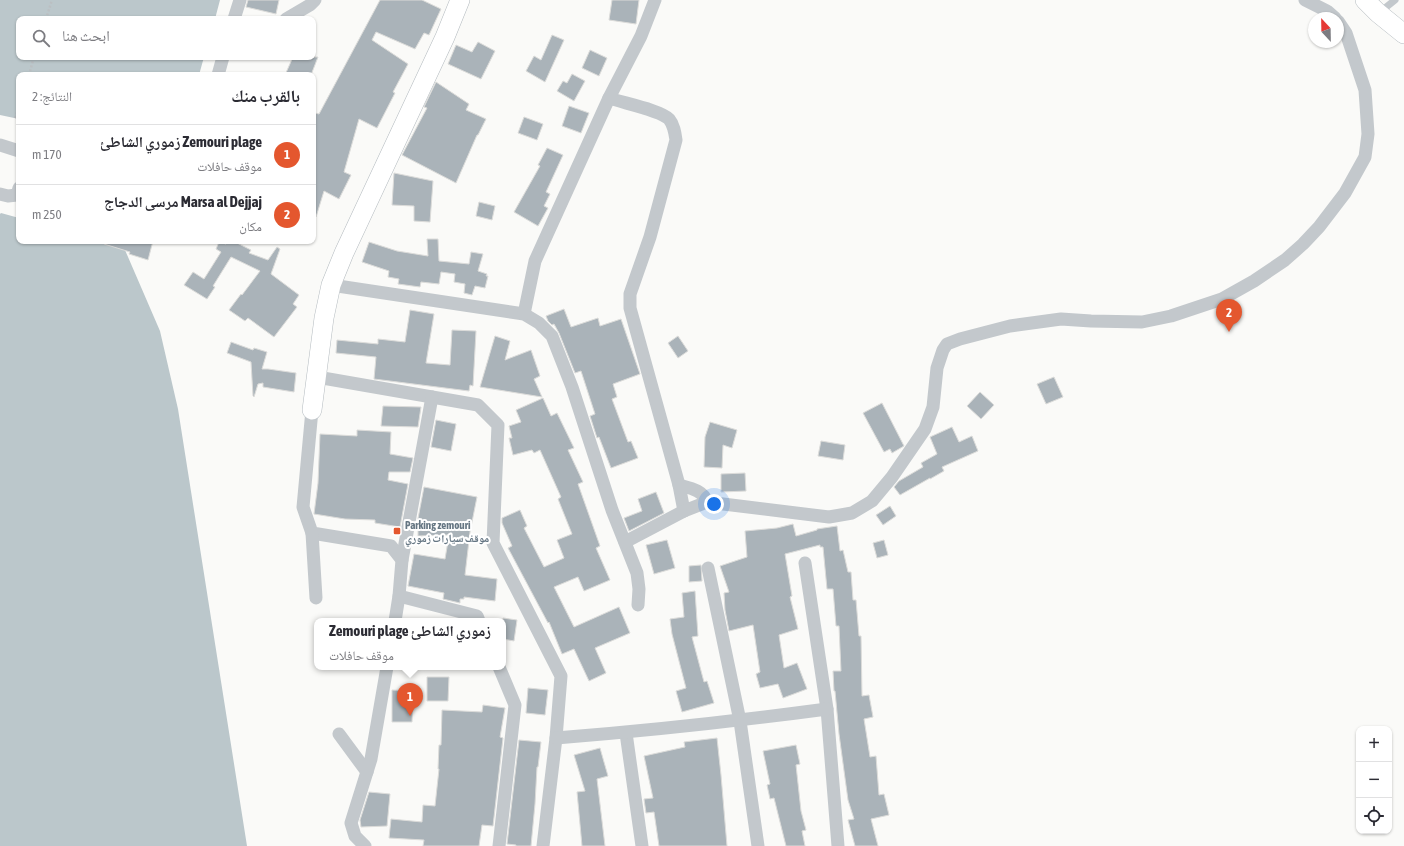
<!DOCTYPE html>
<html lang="ar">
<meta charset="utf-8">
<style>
:root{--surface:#fff;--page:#f2f2f3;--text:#2b2b33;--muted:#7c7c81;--line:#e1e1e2;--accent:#e4572e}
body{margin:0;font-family:"Asap Condensed","Noto Naskh Arabic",sans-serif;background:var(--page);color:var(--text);direction:rtl}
.controls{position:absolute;right:12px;bottom:12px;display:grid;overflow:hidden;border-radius:8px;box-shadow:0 1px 3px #0004}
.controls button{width:36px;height:36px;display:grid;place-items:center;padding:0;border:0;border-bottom:1px solid var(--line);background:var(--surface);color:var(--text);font:20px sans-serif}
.compass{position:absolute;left:1308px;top:12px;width:36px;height:36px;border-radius:50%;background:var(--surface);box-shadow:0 1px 3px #0004;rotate:338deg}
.you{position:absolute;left:714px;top:504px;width:14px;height:14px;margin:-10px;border:3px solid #fff;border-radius:50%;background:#1a73e8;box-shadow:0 0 0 6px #1a73e833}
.badge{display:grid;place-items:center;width:26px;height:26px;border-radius:50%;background:var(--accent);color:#fff;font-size:13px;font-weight:700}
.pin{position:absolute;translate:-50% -33px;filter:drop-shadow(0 1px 2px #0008)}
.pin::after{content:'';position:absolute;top:21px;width:14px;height:12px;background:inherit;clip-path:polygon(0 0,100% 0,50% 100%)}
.popup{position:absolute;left:314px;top:618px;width:192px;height:52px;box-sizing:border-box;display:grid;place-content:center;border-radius:8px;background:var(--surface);filter:drop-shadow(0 1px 3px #0005);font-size:13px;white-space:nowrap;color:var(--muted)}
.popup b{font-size:15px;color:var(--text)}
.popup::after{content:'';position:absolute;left:50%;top:100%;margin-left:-8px;border:8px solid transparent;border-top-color:var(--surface)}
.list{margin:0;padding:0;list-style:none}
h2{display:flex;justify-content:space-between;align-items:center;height:52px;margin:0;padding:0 16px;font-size:17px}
h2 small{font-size:13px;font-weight:400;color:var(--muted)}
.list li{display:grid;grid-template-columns:26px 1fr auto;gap:12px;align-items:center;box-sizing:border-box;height:60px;padding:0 16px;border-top:1px solid var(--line)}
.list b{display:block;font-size:15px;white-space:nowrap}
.list p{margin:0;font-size:13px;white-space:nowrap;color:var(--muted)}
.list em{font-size:13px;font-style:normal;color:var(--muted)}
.icon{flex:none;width:22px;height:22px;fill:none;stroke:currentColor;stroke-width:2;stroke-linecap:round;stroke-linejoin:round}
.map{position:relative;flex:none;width:1404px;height:846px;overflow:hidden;direction:ltr}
.search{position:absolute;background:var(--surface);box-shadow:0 1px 3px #0004;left:16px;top:16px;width:300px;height:44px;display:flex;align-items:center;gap:10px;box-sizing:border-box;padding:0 14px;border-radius:8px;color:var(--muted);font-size:15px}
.panel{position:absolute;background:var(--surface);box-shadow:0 1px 3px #0004;left:16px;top:72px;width:300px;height:172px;border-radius:8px;direction:rtl}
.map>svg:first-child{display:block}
.water{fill:#bbc7cb}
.building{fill:#aab3b9;stroke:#dcdcda}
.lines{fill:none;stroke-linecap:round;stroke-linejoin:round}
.secondary-casing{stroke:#b3babf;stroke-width:20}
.path{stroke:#bbbfc2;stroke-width:2.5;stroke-dasharray:2 2;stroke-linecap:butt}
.lane{stroke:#c3c8cc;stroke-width:7}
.street{stroke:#c3c8cc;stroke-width:13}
.secondary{stroke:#fff;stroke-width:19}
.poi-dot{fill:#e4572e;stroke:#fff;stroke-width:1.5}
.labels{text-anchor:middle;stroke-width:4;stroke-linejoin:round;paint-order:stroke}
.poi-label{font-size:11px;font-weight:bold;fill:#657683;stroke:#fff;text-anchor:start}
</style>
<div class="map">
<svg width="1404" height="846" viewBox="0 0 1404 846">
<rect width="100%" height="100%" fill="#fafaf8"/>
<g class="water">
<polygon points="0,0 220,0 215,19 19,19 19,57 204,57 199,75 19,75 19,119 0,115"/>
<polygon points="1,213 19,218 19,241 96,241 125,250 160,331 178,409 247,846 0,846 0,214"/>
</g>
<g class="building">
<polygon points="248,0 279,0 276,14 246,7"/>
<polygon points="380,0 422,0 441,9 429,35 424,33 415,49 376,32 372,40 408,64 393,92 395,93 377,128 359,119 344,172 351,175 339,199 324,191 316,217 313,217 313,121 315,113 319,114"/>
<polygon points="612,0 639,0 636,24 609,20"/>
<polygon points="552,35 564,40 545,82 526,71 534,56 541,60"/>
<polygon points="478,42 495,51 481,79 448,64 456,45 472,52"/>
<polygon points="590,50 607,58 599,76 582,68"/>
<polygon points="293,57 318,57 311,75 285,75"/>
<polygon points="572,74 585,81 574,101 557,91 563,81 567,83"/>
<polygon points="436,82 469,104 466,110 486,119 478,135 477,135 456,183 402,155 427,108 424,107"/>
<polygon points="569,106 589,113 581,133 562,126"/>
<polygon points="524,117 543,124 537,140 518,133"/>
<polygon points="547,148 563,155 546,192 550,194 544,206 548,208 538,226 514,212 540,166 538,165"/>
<polygon points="394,173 433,181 430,222 414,221 414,206 392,205"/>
<polygon points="479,202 495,206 492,220 476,216"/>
<polygon points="427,239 438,239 439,261 469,264 471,252 483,254 478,271 487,274 486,276 488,276 485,288 475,286 472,295 464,293 465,284 454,282 455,274 441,272 439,284 421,282 420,287 398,284 399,279 388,277 389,271 362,262 369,242 397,251 428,256"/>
<polygon points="104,241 153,241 148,260 129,254 130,252 104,244"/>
<polygon points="228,241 233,241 251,250 249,253 268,260 277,247 280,249 271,274 299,295 293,304 297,307 274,337 248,318 245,321 229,310 241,294 242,295 260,271 231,257 213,286 215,287 207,299 184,285 193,272 204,279 221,252 216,249 219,242 226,244"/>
<polygon points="564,309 571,327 598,318 600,326 621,319 640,374 613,384 617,397 612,399 628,442 631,441 638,458 611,468 599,437 597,438 590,416 595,414 581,371 575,373 559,333 554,324 552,325 548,321 546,316"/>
<polygon points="410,310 434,314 426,363 450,365 452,330 476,331 473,386 470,385 469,391 374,379 376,357 336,353 337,340 378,344 378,339 405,342"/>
<polygon points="495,336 510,341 505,360 531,350 540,376 534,379 542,397 480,387"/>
<polygon points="678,336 688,351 678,358 668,343"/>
<polygon points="231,342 253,350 254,348 267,352 262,369 268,369 296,373 294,392 263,387 263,383 258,384 254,397 253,396 251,362 227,353"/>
<polygon points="1054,377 1063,397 1046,404 1037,384"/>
<polygon points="980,392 994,405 981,419 967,406"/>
<polygon points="543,398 551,416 557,413 574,448 568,450 583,482 578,484 600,546 596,548 610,580 584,591 578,577 554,587 574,627 619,607 630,633 595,648 606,673 589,681 574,649 562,654 549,622 548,623 508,548 512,546 502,523 502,518 520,510 527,526 524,528 544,567 564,558 557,540 572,534 558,499 561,497 540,450 534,453 532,450 513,455 509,438 512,438 509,426 521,422 516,410"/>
<polygon points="882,403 904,446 892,453 890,449 884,452 863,413"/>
<polygon points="383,406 421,407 418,427 381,426"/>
<polygon points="436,420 456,424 451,451 431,447"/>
<polygon points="710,422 737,430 732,448 723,445 722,468 704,467 705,437"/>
<polygon points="952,427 959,442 972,436 978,451 942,467 944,471 930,479 930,478 900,495 894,487 899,481 923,467 921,463 937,454 930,437"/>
<polygon points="357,430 391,432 390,454 413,458 410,472 389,472 388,480 408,484 400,527 375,523 375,520 345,519 314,514 318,483 320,434 357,436"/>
<polygon points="821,441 845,445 843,460 818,456"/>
<polygon points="745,473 746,491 721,492 721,474"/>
<polygon points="424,487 477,497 470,532 465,575 497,579 495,601 464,597 464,599 460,599 460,603 443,599 444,593 408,586 414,554 445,559 449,535 418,536 418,529 416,529"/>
<polygon points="656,492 664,513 629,531 624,518 642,511 638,499"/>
<polygon points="890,506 896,516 883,525 876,515"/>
<polygon points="793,524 796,536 817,530 817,529 837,526 840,551 843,550 848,572 851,572 853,600 856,600 859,636 861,636 862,696 869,695 873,717 864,719 870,757 876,756 879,795 884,794 889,815 871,819 878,846 855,846 848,820 854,819 848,800 839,734 835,691 834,691 833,671 841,671 839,626 836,626 833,589 827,589 823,547 820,547 820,545 785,554 792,596 790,597 798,629 779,635 784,668 797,663 807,689 783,698 778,684 760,688 756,674 760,672 753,625 729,631 725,610 724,593 729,592 720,566 747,557 745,531 777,528"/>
<polygon points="667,540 675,568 654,574 646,545"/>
<polygon points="884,540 888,555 877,558 873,543"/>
<polygon points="701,565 702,581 689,582 689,566"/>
<polygon points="695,591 698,636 692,637 704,682 707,681 714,703 682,712 676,691 686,688 672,634 670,619 684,617 682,593"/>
<polygon points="503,618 517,620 514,641 503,639"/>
<polygon points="427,677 449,677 448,701 427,701"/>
<polygon points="528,688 548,690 545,715 526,713"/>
<polygon points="392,690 413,691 412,722 392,722"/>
<polygon points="483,705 505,708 500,737 503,738 493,826 482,825 479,846 423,846 424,840 389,838 391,819 422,822 423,805 435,806 439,769 438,769 439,745 441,745 442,710 482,712"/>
<polygon points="717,738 721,775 727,846 659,846 654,812 646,813 644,799 653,798 644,756 685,747 684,742"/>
<polygon points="519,740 541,742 538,767 537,767 535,804 531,846 516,846 516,845 507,844"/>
<polygon points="796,745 800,764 796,765 801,811 806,830 802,831 805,846 786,846 774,798 770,799 767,785 770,784 763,751"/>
<polygon points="600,748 608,776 597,779 605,846 582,846 577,792 585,791 574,755"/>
<polygon points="369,792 390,794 387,826 361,827 360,820"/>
</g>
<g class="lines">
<defs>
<g id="secondary">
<polyline points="1365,0 1378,13 1404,34"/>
<polyline points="312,410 324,318 331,285 344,253 445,37 460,0"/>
</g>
</defs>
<use href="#secondary" class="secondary-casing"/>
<g class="path">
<polyline points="46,19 52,0"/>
<polyline points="29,75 34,57"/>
<polyline points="15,118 19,107"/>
</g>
<polyline class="lane" points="1380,12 1395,0"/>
<g class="street">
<polyline points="1305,0 1327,11 1335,18"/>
<polyline points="234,19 240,0"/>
<polyline points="286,19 310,5 315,0"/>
<polyline points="218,75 223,57"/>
<path d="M609,98C623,103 660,110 669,119C674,125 675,133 676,140L650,237L630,294V308L679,485L684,511"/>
<polyline points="0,145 19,151"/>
<polyline points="0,194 8,196 17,195 19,188"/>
<polyline points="331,285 524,314 539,323 552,336 572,387 612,510 637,573 639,589 638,605"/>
<polyline points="524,314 535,261 609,98 641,36 655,0"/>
<polyline points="317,377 478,405 498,425 493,543 561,676 556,738 543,846"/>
<polyline points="312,410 303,507 312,533 391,546 402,560 399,596 395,621"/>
<path d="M679,485C690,488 703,490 707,502"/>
<polyline points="312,533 316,598"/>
<polyline points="625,542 684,511 707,502 829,517 852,513 872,501 892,477 925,429 933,407 937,368 943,350 947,344 960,339 1010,326 1061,319 1091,321 1142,322 1171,316 1222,299 1254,281 1285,260 1303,244 1319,227 1345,193 1365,157 1368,134 1365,90 1346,33 1338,21"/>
<polyline points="402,560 432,397"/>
<polyline points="805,563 827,709 838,846"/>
<polyline points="708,568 740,721 758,846"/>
<polyline points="399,596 477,616 479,621"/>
<polyline points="499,667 515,705 499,846"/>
<polyline points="626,733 642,846"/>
<polyline points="339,734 367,772"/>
<path d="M556,738C647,731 737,721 827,709"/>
<polyline points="365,846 355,836 351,823 371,759 387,667"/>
</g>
<use href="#secondary" class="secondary"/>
</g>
<rect class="poi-dot" x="393" y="527" width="8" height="8" rx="2"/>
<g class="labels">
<g class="poi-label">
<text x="405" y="529">Parking zemouri<tspan x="405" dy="13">موقف سيارات زموري</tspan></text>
</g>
</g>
</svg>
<div class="controls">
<button>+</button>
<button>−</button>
<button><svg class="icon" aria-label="locate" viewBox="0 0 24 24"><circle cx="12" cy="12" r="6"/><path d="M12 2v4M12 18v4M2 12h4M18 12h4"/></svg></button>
</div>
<svg class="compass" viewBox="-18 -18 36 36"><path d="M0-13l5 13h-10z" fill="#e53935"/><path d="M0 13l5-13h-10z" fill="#7c7c81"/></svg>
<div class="you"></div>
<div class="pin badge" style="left:410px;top:716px">1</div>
<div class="popup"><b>Zemouri plage زموري الشاطئ</b>موقف حافلات</div>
<div class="pin badge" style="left:1229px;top:332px">2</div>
<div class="search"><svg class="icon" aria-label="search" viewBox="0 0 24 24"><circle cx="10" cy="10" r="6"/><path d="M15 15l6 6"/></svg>ابحث هنا</div>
<section class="panel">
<h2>بالقرب منك<small>النتائج: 2</small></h2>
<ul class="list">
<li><span class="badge">1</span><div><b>Zemouri plage زموري الشاطئ</b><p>موقف حافلات</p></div><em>170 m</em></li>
<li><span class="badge">2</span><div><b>Marsa al Dejjaj مرسى الدجاج</b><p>مكان</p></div><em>250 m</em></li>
</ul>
</section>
</div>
